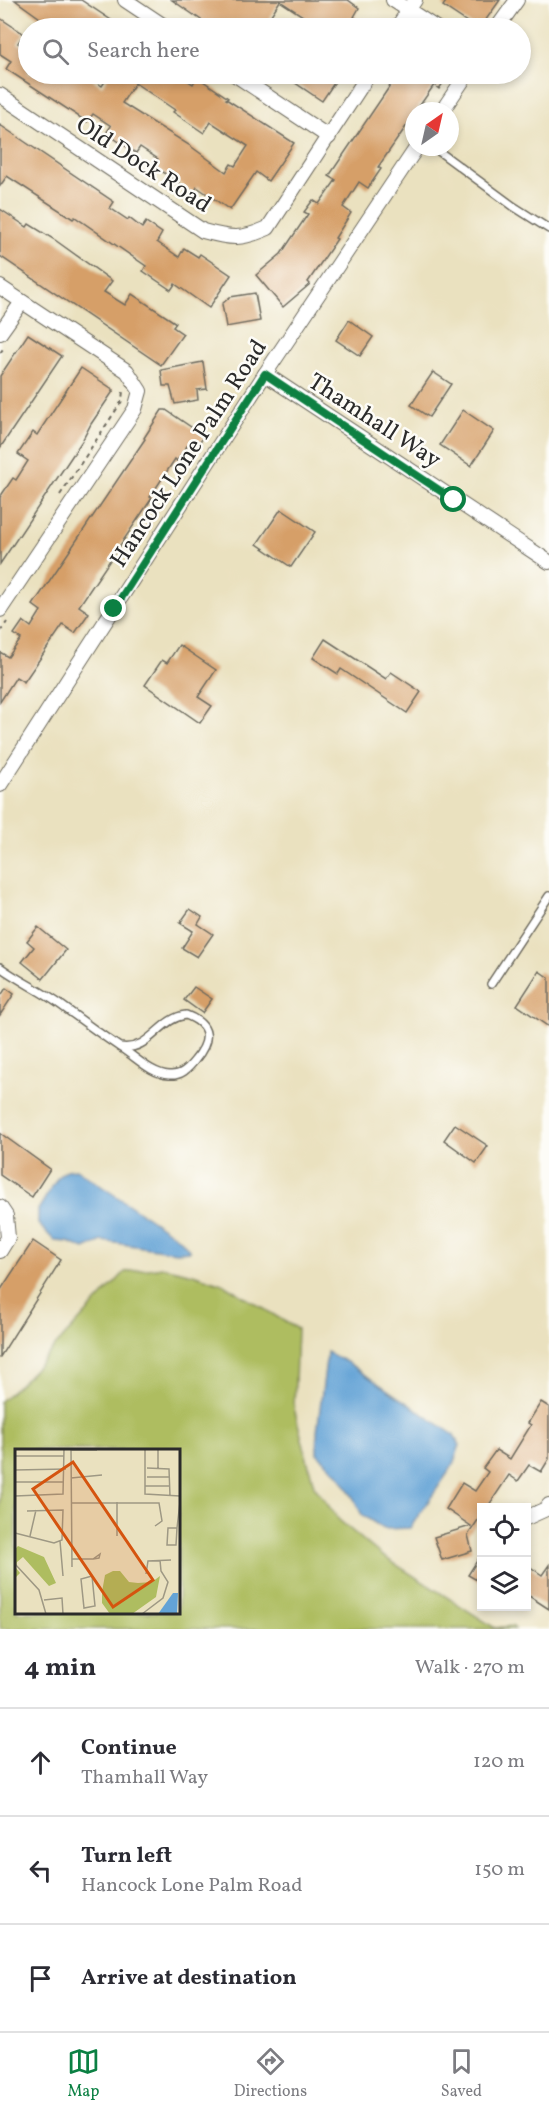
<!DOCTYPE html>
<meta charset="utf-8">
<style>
:root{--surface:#fff;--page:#f7f7f7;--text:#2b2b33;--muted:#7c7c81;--line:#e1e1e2;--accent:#0b8043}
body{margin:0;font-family:Vollkorn,serif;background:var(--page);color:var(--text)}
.controls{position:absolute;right:18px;bottom:18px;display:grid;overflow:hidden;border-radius:0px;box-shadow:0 3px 9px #0003}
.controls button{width:54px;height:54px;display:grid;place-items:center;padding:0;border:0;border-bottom:2px solid var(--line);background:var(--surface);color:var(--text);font:30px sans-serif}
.compass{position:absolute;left:405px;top:102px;width:54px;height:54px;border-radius:50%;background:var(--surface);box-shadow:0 3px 9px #0003;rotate:34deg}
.stop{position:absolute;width:18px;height:18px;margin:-14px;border:4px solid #0b8043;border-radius:50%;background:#fff}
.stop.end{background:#0b8043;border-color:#fff;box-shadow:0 2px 6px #0008}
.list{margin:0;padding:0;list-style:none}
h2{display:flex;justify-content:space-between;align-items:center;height:78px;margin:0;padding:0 24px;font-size:26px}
h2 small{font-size:20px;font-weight:400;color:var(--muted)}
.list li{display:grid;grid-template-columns:39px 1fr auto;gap:18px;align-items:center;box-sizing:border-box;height:108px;padding:0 24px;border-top:2px solid var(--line)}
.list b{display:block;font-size:22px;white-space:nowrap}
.list p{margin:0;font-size:20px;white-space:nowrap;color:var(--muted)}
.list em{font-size:20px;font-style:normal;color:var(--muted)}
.icon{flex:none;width:33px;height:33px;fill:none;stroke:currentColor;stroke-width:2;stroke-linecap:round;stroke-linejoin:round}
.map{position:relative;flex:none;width:549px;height:1629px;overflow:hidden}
.search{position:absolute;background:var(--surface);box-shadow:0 3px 9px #0003;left:18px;right:18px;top:18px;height:66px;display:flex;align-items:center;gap:15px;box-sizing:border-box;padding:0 21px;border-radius:33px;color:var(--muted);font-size:22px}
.sheet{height:402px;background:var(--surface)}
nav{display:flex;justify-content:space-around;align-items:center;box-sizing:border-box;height:84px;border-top:2px solid var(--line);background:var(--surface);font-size:16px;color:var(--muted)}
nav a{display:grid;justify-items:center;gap:3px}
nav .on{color:var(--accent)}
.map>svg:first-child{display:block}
.green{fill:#aebd60;stroke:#6c7446;stroke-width:1.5;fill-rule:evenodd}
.water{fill:#63a3d6;stroke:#476780;stroke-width:1.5}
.building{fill:#d69f68;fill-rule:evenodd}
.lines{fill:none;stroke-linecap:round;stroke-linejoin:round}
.service-casing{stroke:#6e6b5f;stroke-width:10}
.minor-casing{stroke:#6e6b5f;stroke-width:16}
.path{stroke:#6e6b5f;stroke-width:2;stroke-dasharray:4.5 4.5;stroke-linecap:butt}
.service{stroke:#fff;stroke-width:7}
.minor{stroke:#fff;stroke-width:14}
.route{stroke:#0b8043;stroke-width:8}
.labels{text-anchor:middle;stroke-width:5;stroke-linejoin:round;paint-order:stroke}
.street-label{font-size:24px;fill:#2b2b2b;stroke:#fdfcf7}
.inset-road{fill:none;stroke:#9e9884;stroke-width:1.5}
.view{fill:#d5540f;fill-opacity:0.15;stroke:#d5540f;stroke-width:3}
.inset-edge{fill:none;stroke:#2b2b2b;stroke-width:3}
</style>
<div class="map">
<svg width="549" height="1629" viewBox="0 0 549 1629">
<rect width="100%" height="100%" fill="#fdfcf7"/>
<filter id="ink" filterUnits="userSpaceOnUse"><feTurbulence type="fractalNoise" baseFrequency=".0167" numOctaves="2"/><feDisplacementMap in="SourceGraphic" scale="12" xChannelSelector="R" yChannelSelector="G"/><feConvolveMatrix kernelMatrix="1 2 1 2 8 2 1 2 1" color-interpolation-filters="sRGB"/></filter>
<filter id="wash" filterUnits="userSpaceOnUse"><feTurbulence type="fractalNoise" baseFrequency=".008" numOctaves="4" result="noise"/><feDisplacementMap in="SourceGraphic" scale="24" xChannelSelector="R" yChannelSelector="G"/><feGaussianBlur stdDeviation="1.35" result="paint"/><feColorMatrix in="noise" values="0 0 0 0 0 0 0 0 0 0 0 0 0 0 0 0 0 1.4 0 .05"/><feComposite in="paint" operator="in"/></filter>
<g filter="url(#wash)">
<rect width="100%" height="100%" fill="#eae1bf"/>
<path class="green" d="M163,1267L193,1274L225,1285L297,1329L294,1408L314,1486L339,1520L381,1555L495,1628L512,1626L515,1629H0V1401L22,1382L125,1272ZM16,1450H178V1612H16Z"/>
<g class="water">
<polygon points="76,1169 181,1240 190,1251 176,1252 102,1241 85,1249 68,1242 55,1241 38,1224 38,1210 58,1177 66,1170"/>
<polygon points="327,1352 348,1363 454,1435 460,1445 452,1467 410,1528 384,1529 362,1515 353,1497 339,1475 317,1453 317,1432"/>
</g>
<g id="blocks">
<g class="building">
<polygon points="15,0 81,0 123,28 54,28"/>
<polygon points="172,0 348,0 359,8 354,17 371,28 321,28 280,1 269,18 286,28 213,28"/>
<polygon points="447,0 500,0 480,28 476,28 443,6"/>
<path d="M0,18L24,34L18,43L28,49V74H84L102,86L110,74H177L193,84L197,77L228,98L226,99L294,143L268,181L256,172L230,210L197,187L194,193L154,166L158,159L140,147L136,153L106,133L111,126L93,114L87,122L6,69L11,61L0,54ZM135,83L175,110L173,112L204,133L211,122L248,146L235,166L231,164L226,172L189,145L122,103Z"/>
<polygon points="282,74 340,74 322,101"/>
<polygon points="398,74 449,74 439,89 434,85 416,111 414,111 414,115 378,167 381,169 368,188 359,182 343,207 351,213 335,238 337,239 308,282 310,284 283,307 256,275 281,254 308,214 304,212 313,200 319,204 336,180 329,176"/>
<polygon points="0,125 114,202 110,208 128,220 129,218 142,228 146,222 162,233 157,242 179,257 184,248 198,257 200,254 231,275 209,308 175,284 171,290 143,271 146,266 75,217 73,219 7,176 0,186"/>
<polygon points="0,209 27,227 29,224 55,240 112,281 104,292 125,305 132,294 176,323 173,327 183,334 161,365 0,256"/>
<polygon points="255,293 260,321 226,327 222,304 230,297"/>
<polygon points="349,320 373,337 360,356 336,340"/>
<polygon points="28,334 62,356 0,448 0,376"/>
<polygon points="203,362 207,389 197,390 198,400 175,404 170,386 163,386 161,370"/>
<polygon points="81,368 114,390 91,424 82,441 0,564 0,497 13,478 16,480 28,461 18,454 33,432 37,435"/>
<polygon points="433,372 451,384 429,417 411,405"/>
<polygon points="162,410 166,410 204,436 195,450 187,446 177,461 175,459 150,497 152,498 79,606 89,613 75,633 63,625 24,682 16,677 0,702 0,652 8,657 21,639 14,634 23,621 31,627 41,611 33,605 145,439 144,438"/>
<polygon points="463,410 494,431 471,466 440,445"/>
<polygon points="281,509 315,532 291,567 257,544"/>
<polygon points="325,639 386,679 391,672 421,692 407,713 341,669 338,674 313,658"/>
<polygon points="179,645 216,670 198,697 212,706 200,723 145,685 162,660 167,663"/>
<polygon points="190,909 202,917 198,924 213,934 197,957 182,948 193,931 180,923"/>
<polygon points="38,927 66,950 43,979 22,962 34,947 27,941"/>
<polygon points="539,971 549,978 549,1027 517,1005"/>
<polygon points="194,987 212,999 202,1013 184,1000"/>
<polygon points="6,988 14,994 0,1015 0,997"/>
<polygon points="455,1124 488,1146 476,1163 444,1140"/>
<polygon points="0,1133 50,1169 32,1197 0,1175"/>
<polygon points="33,1241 61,1260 0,1357 0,1291"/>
<polygon points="541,1402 549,1407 549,1459 541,1472 529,1465 518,1481 509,1475 487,1508 482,1508 482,1514 468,1535 472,1551 442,1560 434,1537 471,1526 446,1509 462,1483 475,1491 488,1472 483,1468 496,1450 510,1459 531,1425 528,1423"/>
<polygon points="482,1553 482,1583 468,1575"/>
<polygon points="526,1564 542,1575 549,1565 549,1609 526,1594"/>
</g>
</g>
</g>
<g filter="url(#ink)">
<use href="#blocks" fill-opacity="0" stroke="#6e6b5f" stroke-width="1.5"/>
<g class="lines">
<defs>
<g id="service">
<polyline points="433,147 513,206 549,229"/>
<path d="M0,967C18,980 39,990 58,1003C79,1018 100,1034 121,1048C136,1057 151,1074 169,1075C181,1076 188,1069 195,1060C211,1041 212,1025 186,1015C159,1018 150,1052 120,1047"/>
<polyline points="491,984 549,896"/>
</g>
<g id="minor">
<polyline points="125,0 167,28"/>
<polyline points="393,0 436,28"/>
<polyline points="397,28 415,0"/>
<polyline points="497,28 517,0"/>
<polyline points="234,74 329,137"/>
<path d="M0,95L203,231C232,239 241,240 268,228L369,74"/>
<polyline points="442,111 467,74"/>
<polyline points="0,287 127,371 140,391 135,409 0,610"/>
<polyline points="0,333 22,302"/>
<polyline points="265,374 549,562"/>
<polyline points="0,785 265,374 417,147"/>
<polyline points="0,1207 6,1216 8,1238 0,1251"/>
<polyline points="526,1518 546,1509 549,1505"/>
</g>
</defs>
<use href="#service" class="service-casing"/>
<use href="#minor" class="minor-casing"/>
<g class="path">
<polyline points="0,353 5,346"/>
<polyline points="60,495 122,401 123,390"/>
<polyline points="0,632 7,622"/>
</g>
<use href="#service" class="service"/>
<use href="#minor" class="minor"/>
</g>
</g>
<g class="lines" filter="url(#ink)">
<polyline class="route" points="114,609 265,374 454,500"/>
</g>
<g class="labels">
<g class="street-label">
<text transform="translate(144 164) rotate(33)" y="8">Old Dock Road</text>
<text transform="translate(375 420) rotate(33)" y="8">Thamhall Way</text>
<text transform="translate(188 453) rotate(-57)" y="8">Hancock Lone Palm Road</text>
</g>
</g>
<g transform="translate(15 1449)">
<rect width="165" height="165" fill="#eae1bf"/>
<path d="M3,97L29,108L41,134L34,137L8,108L2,113L1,119L5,124L0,129V100ZM98,122H105L114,133L123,134L137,133L145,127L141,148L117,165H95L87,154V143L90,126Z" fill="#aebd60"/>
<path d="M163,144L162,165H143L158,144Z" fill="#63a3d6"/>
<path class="inset-road" d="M56,0L57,118M130,0V45L165,47M143,0V19M56,1H82M0,7H49M132,19L154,20L155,47M0,21L51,20M132,28H155M56,29L87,26M0,33H49M130,37H155M0,47L48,45L49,0M102,53V87M56,54H144L147,72L140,77M153,79H162L161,96H152ZM162,79L165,53M0,84L39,94L47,91L48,61L12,62M15,87L21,61M45,92L48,127M57,110H78L85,105L84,109L78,110M0,115L24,141L31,165M131,125L133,112L156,111M77,127L80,157L69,159L66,130ZM29,151L47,149L48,165M127,165L148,149L153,133L146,122L145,111"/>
<path class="view" d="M58,13L138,131L98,158L18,40Z"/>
<rect width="165" height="165" class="inset-edge"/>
</g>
</svg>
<div class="controls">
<button><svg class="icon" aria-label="locate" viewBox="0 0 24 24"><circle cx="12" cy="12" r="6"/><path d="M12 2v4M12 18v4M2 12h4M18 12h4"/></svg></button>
<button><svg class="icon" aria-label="layers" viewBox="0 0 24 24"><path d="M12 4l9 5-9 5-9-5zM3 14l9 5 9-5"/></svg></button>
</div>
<svg class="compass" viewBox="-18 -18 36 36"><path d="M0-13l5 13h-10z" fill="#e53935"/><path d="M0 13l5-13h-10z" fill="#7c7c81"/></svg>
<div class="stop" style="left:454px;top:500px"></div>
<div class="stop end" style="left:114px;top:609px"></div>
<div class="search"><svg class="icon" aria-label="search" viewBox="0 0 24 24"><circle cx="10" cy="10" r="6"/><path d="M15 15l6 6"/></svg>Search here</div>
</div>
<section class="sheet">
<h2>4 min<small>Walk · 270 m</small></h2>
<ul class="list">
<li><svg class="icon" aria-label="ahead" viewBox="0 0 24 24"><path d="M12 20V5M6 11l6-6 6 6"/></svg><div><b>Continue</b><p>Thamhall Way</p></div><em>120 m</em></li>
<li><svg class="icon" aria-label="left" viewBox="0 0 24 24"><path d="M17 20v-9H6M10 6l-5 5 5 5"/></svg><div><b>Turn left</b><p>Hancock Lone Palm Road</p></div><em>150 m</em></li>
<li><svg class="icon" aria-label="arrive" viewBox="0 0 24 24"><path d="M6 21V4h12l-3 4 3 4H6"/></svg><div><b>Arrive at destination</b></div></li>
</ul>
</section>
<nav>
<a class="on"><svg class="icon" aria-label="map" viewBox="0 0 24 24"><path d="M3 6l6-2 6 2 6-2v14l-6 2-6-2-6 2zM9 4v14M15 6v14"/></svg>Map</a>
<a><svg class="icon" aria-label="directions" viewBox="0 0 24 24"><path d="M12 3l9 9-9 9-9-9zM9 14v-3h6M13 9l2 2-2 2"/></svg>Directions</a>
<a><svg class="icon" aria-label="saved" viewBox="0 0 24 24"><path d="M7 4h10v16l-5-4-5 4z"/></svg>Saved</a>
</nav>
